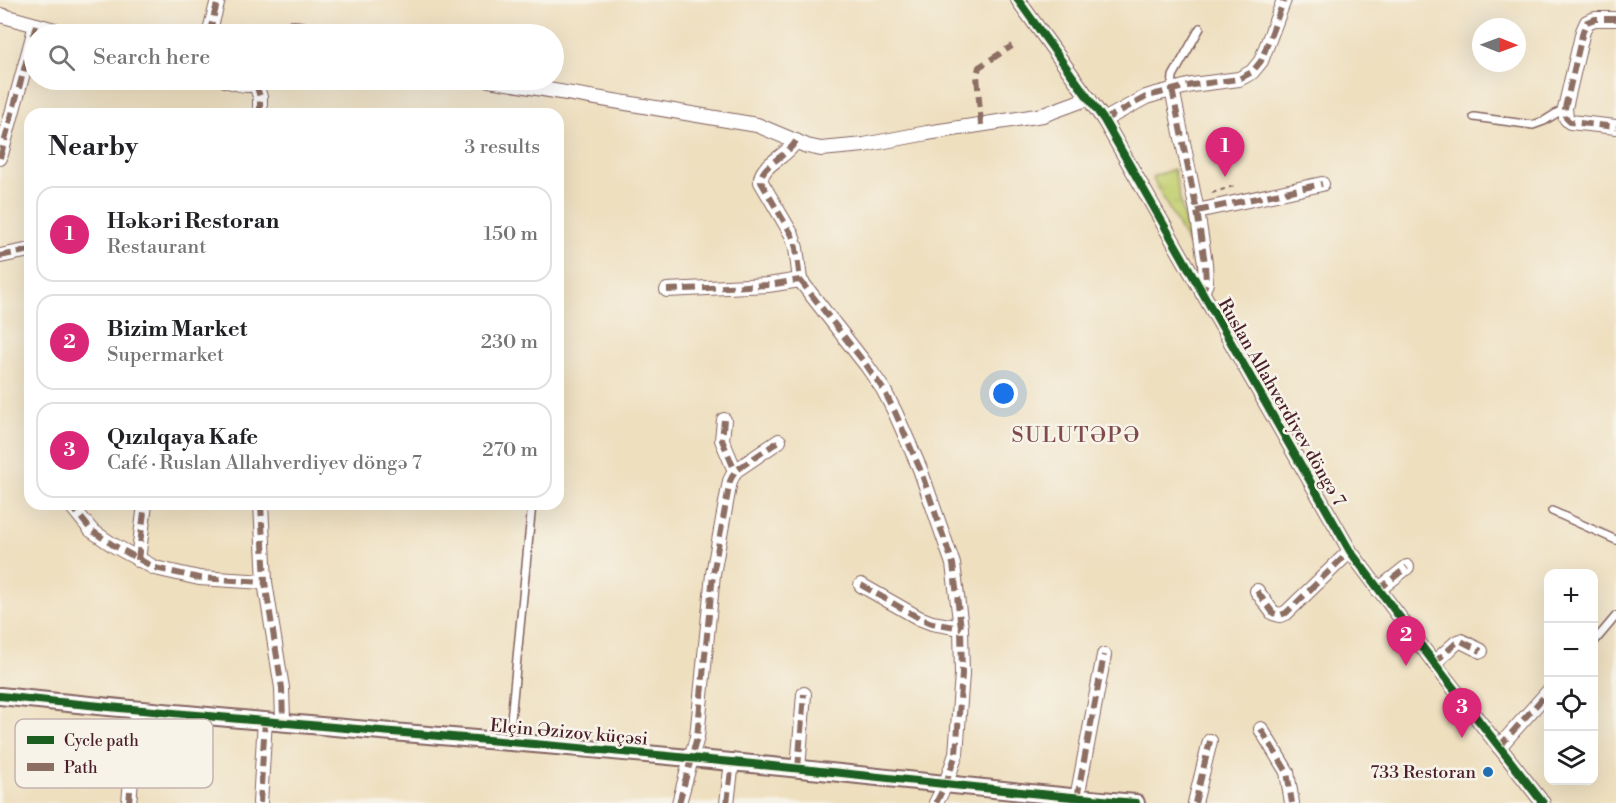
<!DOCTYPE html>
<meta charset="utf-8">
<style>
:root{--surface:#fff;--page:#f6f6f6;--text:#202124;--muted:#757577;--line:#e0e0e0;--accent:#db2777}
body{margin:0;font-family:"Libre Bodoni",serif;background:var(--page);color:var(--text)}
.controls{position:absolute;right:18px;bottom:18px;display:grid;overflow:hidden;border-radius:12px;box-shadow:0 6px 24px #0002}
.controls button{width:54px;height:54px;display:grid;place-items:center;padding:0;border:0;border-bottom:2px solid var(--line);background:var(--surface);color:var(--text);font:30px sans-serif}
.compass{position:absolute;left:1472px;top:18px;width:54px;height:54px;border-radius:50%;background:var(--surface);box-shadow:0 6px 24px #0002;rotate:91deg}
.you{position:absolute;left:1004px;top:394px;width:21px;height:21px;margin:-15px;border:4px solid #fff;border-radius:50%;background:#1a73e8;box-shadow:0 0 0 9px #1a73e833}
.badge{display:grid;place-items:center;width:39px;height:39px;border-radius:50%;background:var(--accent);color:#fff;font-size:20px;font-weight:700}
.pin{position:absolute;translate:-50% -50px;filter:drop-shadow(0 2px 3px #0008)}
.pin::after{content:'';position:absolute;top:32px;width:21px;height:18px;background:inherit;clip-path:polygon(0 0,100% 0,50% 100%)}
.list{margin:0;padding:0;list-style:none}
h2{display:flex;justify-content:space-between;align-items:center;height:78px;margin:0;padding:0 24px;font-size:26px}
h2 small{font-size:20px;font-weight:400;color:var(--muted)}
.list li{display:grid;grid-template-columns:39px 1fr auto;gap:18px;align-items:center;box-sizing:border-box;height:96px;margin:0 12px 12px;padding:0 12px;border:2px solid var(--line);border-radius:18px}
.list b{display:block;font-size:22px;white-space:nowrap}
.list p{margin:0;font-size:20px;white-space:nowrap;color:var(--muted)}
.list em{font-size:20px;font-style:normal;color:var(--muted)}
.icon{flex:none;width:33px;height:33px;fill:none;stroke:currentColor;stroke-width:2;stroke-linecap:round;stroke-linejoin:round}
.map{position:relative;flex:none;width:1616px;height:803px;overflow:hidden}
.search{position:absolute;background:var(--surface);box-shadow:0 6px 24px #0002;left:24px;top:24px;width:540px;height:66px;display:flex;align-items:center;gap:15px;box-sizing:border-box;padding:0 21px;border-radius:33px;color:var(--muted);font-size:22px}
.panel{position:absolute;background:var(--surface);box-shadow:0 6px 24px #0002;left:24px;top:108px;width:540px;height:402px;border-radius:18px}
.map>svg:first-child{display:block}
.grass{fill:url(#grass-tufts);stroke:#86774e;stroke-width:1.5}
.lines{fill:none;stroke-linecap:round;stroke-linejoin:round}
.service-casing{stroke:#83625f;stroke-width:10}
.minor-casing{stroke:#83625f;stroke-width:16}
.tertiary-casing{stroke:#83625f;stroke-width:20}
.path{stroke:#83625f;stroke-width:2;stroke-dasharray:4.5 4.5;stroke-linecap:butt}
.service{stroke:#fff;stroke-width:7}
.minor{stroke:#fff;stroke-width:14}
.tertiary{stroke:#fff;stroke-width:16}
.quiet{stroke:#8d6e63;stroke-width:6;stroke-dasharray:12 6;stroke-linecap:butt}
.cycleway-casing{stroke:#f7f3e8;stroke-width:11}
.cycleway{stroke:#1b5e20;stroke-width:8}
.poi-dot{fill:#1f6fb2;stroke:#f7f3e8;stroke-width:2}
.labels{text-anchor:middle;stroke-width:5;stroke-linejoin:round;paint-order:stroke}
.street-label{font-size:18px;fill:#4a1f2b;stroke:#f7f3e8}
.poi-label{font-size:18px;fill:#4a1f2b;stroke:#f7f3e8;text-anchor:end}
.quarter-label{font-size:21px;letter-spacing:1.5px;fill:#814b4d;stroke:#f7f3e8}
.key{fill:#f7f3e8;stroke:#c3b3af;stroke-width:1.5}
.key-label{font-size:16px;fill:#4a1f2b}
</style>
<div class="map">
<svg width="1616" height="803" viewBox="0 0 1616 803">
<defs>
<pattern id="grass-tufts" width="24" height="20" patternUnits="userSpaceOnUse" patternTransform="scale(1.5)"><rect width="24" height="20" fill="#c2cf70"/><path d="M3 7l-1-3M5 7V3M7 7l1-3M15 17l-1-3M17 17v-4M19 17l1-3" fill="none" stroke="#a8b161"/></pattern>
</defs>
<rect width="100%" height="100%" fill="#f7f3e8"/>
<filter id="ink" filterUnits="userSpaceOnUse"><feTurbulence type="fractalNoise" baseFrequency=".0167" numOctaves="2"/><feDisplacementMap in="SourceGraphic" scale="12" xChannelSelector="R" yChannelSelector="G"/><feConvolveMatrix kernelMatrix="1 2 1 2 8 2 1 2 1" color-interpolation-filters="sRGB"/></filter>
<filter id="wash" filterUnits="userSpaceOnUse"><feTurbulence type="fractalNoise" baseFrequency=".008" numOctaves="4" result="noise"/><feDisplacementMap in="SourceGraphic" scale="24" xChannelSelector="R" yChannelSelector="G"/><feGaussianBlur stdDeviation="1.35" result="paint"/><feColorMatrix in="noise" values="0 0 0 0 0 0 0 0 0 0 0 0 0 0 0 0 0 1.4 0 .05"/><feComposite in="paint" operator="in"/></filter>
<g filter="url(#wash)">
<rect width="100%" height="100%" fill="#eedfbf"/>
<polygon class="grass" points="1174,169 1190,248 1152,177"/>
</g>
<g filter="url(#ink)">
<g class="lines">
<defs>
<g id="service">
<polyline points="1172,89 1173,76 1200,28"/>
<polyline points="1474,117 1533,125 1544,121 1565,108"/>
<polyline points="1552,511 1616,540"/>
<polyline points="1594,642 1616,616"/>
<polyline points="509,740 532,504"/>
</g>
<g id="minor">
<polyline points="1018,0 1104,120 1350,551 1444,676 1543,803"/>
<polyline points="0,15 69,34"/>
<polyline points="1616,19 1595,19 1587,22 1583,31 1565,108 1566,118 1570,122 1616,127"/>
<polyline points="209,34 218,0"/>
<path d="M280,34C290,22 306,31 320,34"/>
<path d="M225,80C239,84 250,89 262,80"/>
<polyline points="489,80 757,125 807,146 821,149 864,145 927,133 1043,115 1089,98"/>
<polyline points="256,84 260,97 260,114"/>
<polyline points="1172,89 1197,211 1205,263 1206,283 1202,293"/>
<polyline points="1104,120 1146,97 1156,94 1192,85 1239,79 1252,72 1261,61 1284,0"/>
<path d="M796,141C786,158 759,165 761,182L792,235L796,248L800,280L867,366L883,389L895,412L920,469L953,564L961,628L962,674L956,754L946,783L936,803"/>
<polyline points="0,158 36,25"/>
<polyline points="1197,211 1322,184"/>
<polyline points="0,256 30,250"/>
<polyline points="667,290 768,285 800,280"/>
<polyline points="724,420 722,440 735,471"/>
<polyline points="70,504 91,530 113,545 155,568 199,578 265,582"/>
<polyline points="261,504 265,582 282,688 283,721"/>
<polyline points="138,560 145,504"/>
<polyline points="861,585 919,618 932,623 961,628"/>
<polyline points="1378,590 1407,567"/>
<polyline points="1257,591 1273,613 1280,615 1286,613 1350,551"/>
<polyline points="1434,663 1456,643 1461,641 1481,651"/>
<polyline points="1261,729 1287,772 1292,803"/>
<polyline points="1499,747 1548,692"/>
<polyline points="798,769 804,694"/>
<polyline points="1077,798 1104,655"/>
<polyline points="129,803 137,710"/>
<polyline points="260,803 265,720"/>
<polyline points="679,803 697,737 713,574 730,481 735,471 779,441"/>
<polyline points="727,803 732,762"/>
<polyline points="1195,803 1210,741"/>
</g>
<path id="tertiary" d="M0,696C243,722 487,738 731,762C866,775 1001,791 1136,803"/>
</defs>
<use href="#service" class="service-casing"/>
<use href="#minor" class="minor-casing"/>
<use href="#tertiary" class="tertiary-casing"/>
<polyline class="path" points="1212,193 1237,185"/>
<use href="#service" class="service"/>
<use href="#minor" class="minor"/>
<use href="#tertiary" class="tertiary"/>
<g class="quiet">
<polyline points="1616,19 1595,19 1587,22 1583,31 1565,108 1566,118 1570,122 1616,127"/>
<polyline points="209,34 218,0"/>
<polyline points="256,84 260,97 260,114"/>
<polyline points="1172,89 1197,211 1205,263 1206,283 1202,293"/>
<polyline points="1104,120 1146,97 1156,94 1192,85 1239,79 1252,72 1261,61 1284,0"/>
<polyline points="981,125 977,75 979,67 1012,46"/>
<path d="M796,141C786,158 759,165 761,182L792,235L796,248L800,280L867,366L883,389L895,412L920,469L953,564L961,628L962,674L956,754L946,783L936,803"/>
<polyline points="0,158 36,25"/>
<polyline points="1197,211 1322,184"/>
<polyline points="0,256 30,250"/>
<polyline points="667,290 768,285 800,280"/>
<polyline points="724,420 722,440 735,471"/>
<polyline points="70,504 91,530 113,545 155,568 199,578 265,582"/>
<polyline points="261,504 265,582 282,688 283,721"/>
<polyline points="138,560 145,504"/>
<polyline points="861,585 919,618 932,623 961,628"/>
<polyline points="1378,590 1407,567"/>
<polyline points="1257,591 1273,613 1280,615 1286,613 1350,551"/>
<polyline points="1434,663 1456,643 1461,641 1481,651"/>
<polyline points="1261,729 1287,772 1292,803"/>
<polyline points="1499,747 1548,692"/>
<polyline points="798,769 804,694"/>
<polyline points="1077,798 1104,655"/>
<polyline points="129,803 137,710"/>
<polyline points="260,803 265,720"/>
<polyline points="679,803 697,737 713,574 730,481 735,471 779,441"/>
<polyline points="727,803 732,762"/>
<polyline points="1195,803 1210,741"/>
</g>
<defs>
<g id="cycleway">
<polyline points="1018,0 1104,120 1350,551 1444,676 1543,803"/>
<path d="M0,696C243,722 487,738 731,762C866,775 1001,791 1136,803"/>
</g>
</defs>
<use href="#cycleway" class="cycleway-casing"/>
<use href="#cycleway" class="cycleway"/>
</g>
</g>
<circle class="poi-dot" cx="1488" cy="772" r="6"/>
<g class="labels">
<g class="street-label">
<text transform="translate(1282 402) rotate(60)" y="6">Ruslan Allahverdiyev döngə 7</text>
<text transform="translate(569 732) rotate(5)" y="6">Elçin Əzizov küçəsi</text>
</g>
<g class="poi-label">
<text x="1476" y="778">733 Restoran</text>
</g>
<g class="quarter-label">
<text x="1076" y="442">SULUTƏPƏ</text>
</g>
</g>
<rect x="15" y="719" width="198" height="69" rx="9" class="key"/>
<rect x="27" y="736" width="27" height="8" fill="#1b5e20"/>
<rect x="27" y="763" width="27" height="8" fill="#8d6e63"/>
<g class="key-label">
<text x="64" y="746">Cycle path</text>
<text x="64" y="773">Path</text>
</g>
</svg>
<div class="controls">
<button>+</button>
<button>−</button>
<button><svg class="icon" aria-label="locate" viewBox="0 0 24 24"><circle cx="12" cy="12" r="6"/><path d="M12 2v4M12 18v4M2 12h4M18 12h4"/></svg></button>
<button><svg class="icon" aria-label="layers" viewBox="0 0 24 24"><path d="M12 4l9 5-9 5-9-5zM3 14l9 5 9-5"/></svg></button>
</div>
<svg class="compass" viewBox="-18 -18 36 36"><path d="M0-13l5 13h-10z" fill="#e53935"/><path d="M0 13l5-13h-10z" fill="#757577"/></svg>
<div class="you"></div>
<div class="pin badge" style="left:1225px;top:177px">1</div>
<div class="pin badge" style="left:1406px;top:666px">2</div>
<div class="pin badge" style="left:1462px;top:738px">3</div>
<div class="search"><svg class="icon" aria-label="search" viewBox="0 0 24 24"><circle cx="10" cy="10" r="6"/><path d="M15 15l6 6"/></svg>Search here</div>
<section class="panel">
<h2>Nearby<small>3 results</small></h2>
<ul class="list">
<li><span class="badge">1</span><div><b>Həkəri Restoran</b><p>Restaurant</p></div><em>150 m</em></li>
<li><span class="badge">2</span><div><b>Bizim Market</b><p>Supermarket</p></div><em>230 m</em></li>
<li><span class="badge">3</span><div><b>Qızılqaya Kafe</b><p>Café · Ruslan Allahverdiyev döngə 7</p></div><em>270 m</em></li>
</ul>
</section>
</div>
